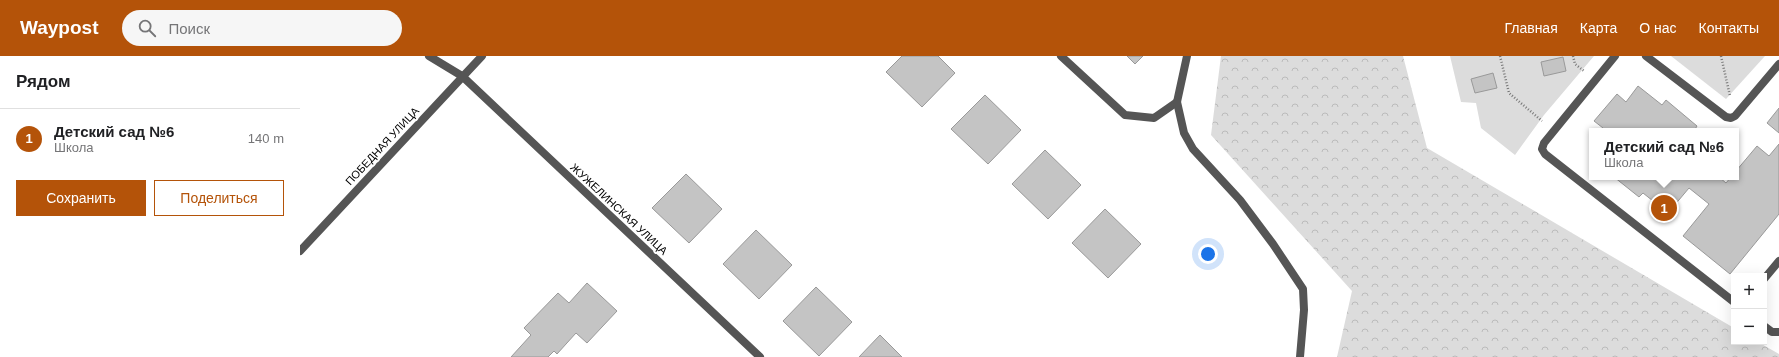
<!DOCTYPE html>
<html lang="ru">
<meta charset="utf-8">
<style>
:root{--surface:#fff;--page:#f6f6f6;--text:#202124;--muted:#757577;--line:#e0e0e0;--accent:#b45309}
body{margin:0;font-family:Helvetica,sans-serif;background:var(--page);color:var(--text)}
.controls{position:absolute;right:12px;bottom:12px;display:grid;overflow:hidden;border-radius:0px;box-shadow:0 4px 16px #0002}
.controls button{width:36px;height:36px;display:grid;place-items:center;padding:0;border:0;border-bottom:1px solid var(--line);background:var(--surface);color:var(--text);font:20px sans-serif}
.you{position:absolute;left:908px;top:198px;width:14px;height:14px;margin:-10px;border:3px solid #fff;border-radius:50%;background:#1a73e8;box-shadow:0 0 0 6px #1a73e833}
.badge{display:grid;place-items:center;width:26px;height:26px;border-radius:50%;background:var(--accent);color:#fff;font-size:13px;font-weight:700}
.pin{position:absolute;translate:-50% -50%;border:2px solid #fff;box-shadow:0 1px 4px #0006}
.popup{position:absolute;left:1289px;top:72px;width:150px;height:52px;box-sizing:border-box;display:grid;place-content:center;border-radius:0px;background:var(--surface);filter:drop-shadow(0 1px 3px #0005);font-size:13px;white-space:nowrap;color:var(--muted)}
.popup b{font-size:15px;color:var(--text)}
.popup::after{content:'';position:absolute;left:50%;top:100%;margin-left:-8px;border:8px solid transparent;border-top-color:var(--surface)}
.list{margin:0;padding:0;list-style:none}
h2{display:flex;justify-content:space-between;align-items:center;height:52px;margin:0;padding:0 16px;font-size:17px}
h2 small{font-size:13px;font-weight:400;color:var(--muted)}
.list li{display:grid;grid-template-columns:26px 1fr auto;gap:12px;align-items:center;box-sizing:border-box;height:60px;padding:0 16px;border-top:1px solid var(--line)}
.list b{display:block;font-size:15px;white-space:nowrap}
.list p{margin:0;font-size:13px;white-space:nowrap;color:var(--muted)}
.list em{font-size:13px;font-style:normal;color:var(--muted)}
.actions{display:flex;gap:8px;padding:12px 16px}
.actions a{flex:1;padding:9px 0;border:1px solid var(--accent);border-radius:0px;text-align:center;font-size:14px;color:var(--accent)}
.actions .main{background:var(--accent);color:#fff}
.icon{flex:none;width:22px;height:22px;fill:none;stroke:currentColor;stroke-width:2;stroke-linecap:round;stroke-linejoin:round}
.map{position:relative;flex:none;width:1479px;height:301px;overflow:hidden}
header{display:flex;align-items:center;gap:24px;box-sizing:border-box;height:56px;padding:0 20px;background:var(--accent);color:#fff}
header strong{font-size:19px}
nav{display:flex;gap:22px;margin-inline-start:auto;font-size:14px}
.search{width:280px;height:36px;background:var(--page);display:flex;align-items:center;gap:10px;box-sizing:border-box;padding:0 14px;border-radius:22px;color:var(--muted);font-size:15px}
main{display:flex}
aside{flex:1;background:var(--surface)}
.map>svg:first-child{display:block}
.forest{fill:url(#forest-crowns)}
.park{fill:#dcdcdc}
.building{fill:#c4c4c4;stroke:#999}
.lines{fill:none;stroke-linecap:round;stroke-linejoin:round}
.path{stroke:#777;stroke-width:2.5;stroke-dasharray:1 2;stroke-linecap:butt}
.lane{stroke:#555;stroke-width:8}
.street{stroke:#555;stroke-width:8}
.labels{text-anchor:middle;stroke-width:4;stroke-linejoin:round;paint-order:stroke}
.street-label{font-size:11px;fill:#000;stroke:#fff}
</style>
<header>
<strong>Waypost</strong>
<div class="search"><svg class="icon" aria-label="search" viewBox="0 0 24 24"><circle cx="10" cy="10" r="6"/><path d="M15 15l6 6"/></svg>Поиск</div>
<nav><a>Главная</a><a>Карта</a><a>О нас</a><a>Контакты</a></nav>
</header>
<main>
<aside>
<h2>Рядом<small></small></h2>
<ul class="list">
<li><span class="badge">1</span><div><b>Детский сад №6</b><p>Школа</p></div><em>140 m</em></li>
</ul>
<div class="actions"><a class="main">Сохранить</a><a>Поделиться</a></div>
</aside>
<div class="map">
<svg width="1479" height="301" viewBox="0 0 1479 301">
<defs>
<pattern id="forest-crowns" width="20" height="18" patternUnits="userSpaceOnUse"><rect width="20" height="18" fill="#dcdcdc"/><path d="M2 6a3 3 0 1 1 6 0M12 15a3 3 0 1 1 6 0" fill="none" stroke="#bbb"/></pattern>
</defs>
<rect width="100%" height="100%" fill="#fff"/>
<polygon class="forest" points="921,0 1103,0 1127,92 1434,272 1434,286 1458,286 1479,298 1479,301 1037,301 1052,235 911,79"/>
<g class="park">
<polygon points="1150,0 1294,0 1244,59 1215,99 1181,72 1176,47 1161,46"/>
<polygon points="1371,0 1465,0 1426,43"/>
</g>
<g class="building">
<polygon points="602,0 638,0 655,17 622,51 586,16"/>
<polygon points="827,0 843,0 835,8"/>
<polygon points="1263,1 1266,15 1244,20 1241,6"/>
<polygon points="1193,17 1197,32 1175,37 1171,23"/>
<polygon points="1338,30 1362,49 1366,44 1397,70 1394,75 1300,75 1303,72 1294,65 1317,38 1326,46"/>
<polygon points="685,39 721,74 688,108 651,73"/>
<polygon points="1479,52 1479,77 1467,67"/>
<polygon points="1479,88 1479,158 1430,218 1383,180 1409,148 1389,132 1368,157 1343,137 1339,141 1314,121 1419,121 1426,127 1431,121 1436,121 1436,115 1457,90 1469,100"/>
<polygon points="745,94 781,129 748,163 712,128"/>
<polygon points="386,118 422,153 389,187 352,152"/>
<polygon points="805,153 841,188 808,222 772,187"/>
<polygon points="456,174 492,209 459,243 423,208"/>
<polygon points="287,227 317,255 287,287 276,277 257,298 254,295 248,301 211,301 231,279 224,272 258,237 269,247"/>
<polygon points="516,231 552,266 519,300 483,265"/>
<polygon points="580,279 602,301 559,301"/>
</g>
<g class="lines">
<g class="path">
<polyline points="1200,0 1209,37 1242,65"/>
<polyline points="1273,0 1275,8 1284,15"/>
<polyline points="1421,0 1430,40"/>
</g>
<g class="lane">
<polyline points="129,0 162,20"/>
<polyline points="1315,0 1244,87 1242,93 1245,98 1434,246"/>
<polyline points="1346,0 1426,61 1431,62 1435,60 1479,8"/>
<polyline points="1464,223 1479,205"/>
<polyline points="1464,270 1472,276 1479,276"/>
</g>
<g class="street">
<polyline points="761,0 825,59 854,62 877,46 887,0"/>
<polyline points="162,20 460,301"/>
<polyline points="877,46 884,77 893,93 940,144 973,188 1003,233 1004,254 1000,301"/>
<polyline points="0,195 182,0"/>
</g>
</g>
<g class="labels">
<g class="street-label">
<text transform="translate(82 90) rotate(-47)" y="4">ПОБЕДНАЯ УЛИЦА</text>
<text transform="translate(319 153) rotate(43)" y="4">ЖУЖЕЛИНСКАЯ УЛИЦА</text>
</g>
</g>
</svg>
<div class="controls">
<button>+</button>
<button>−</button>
</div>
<div class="you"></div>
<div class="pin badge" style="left:1364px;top:152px">1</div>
<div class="popup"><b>Детский сад №6</b>Школа</div>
</div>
</main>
